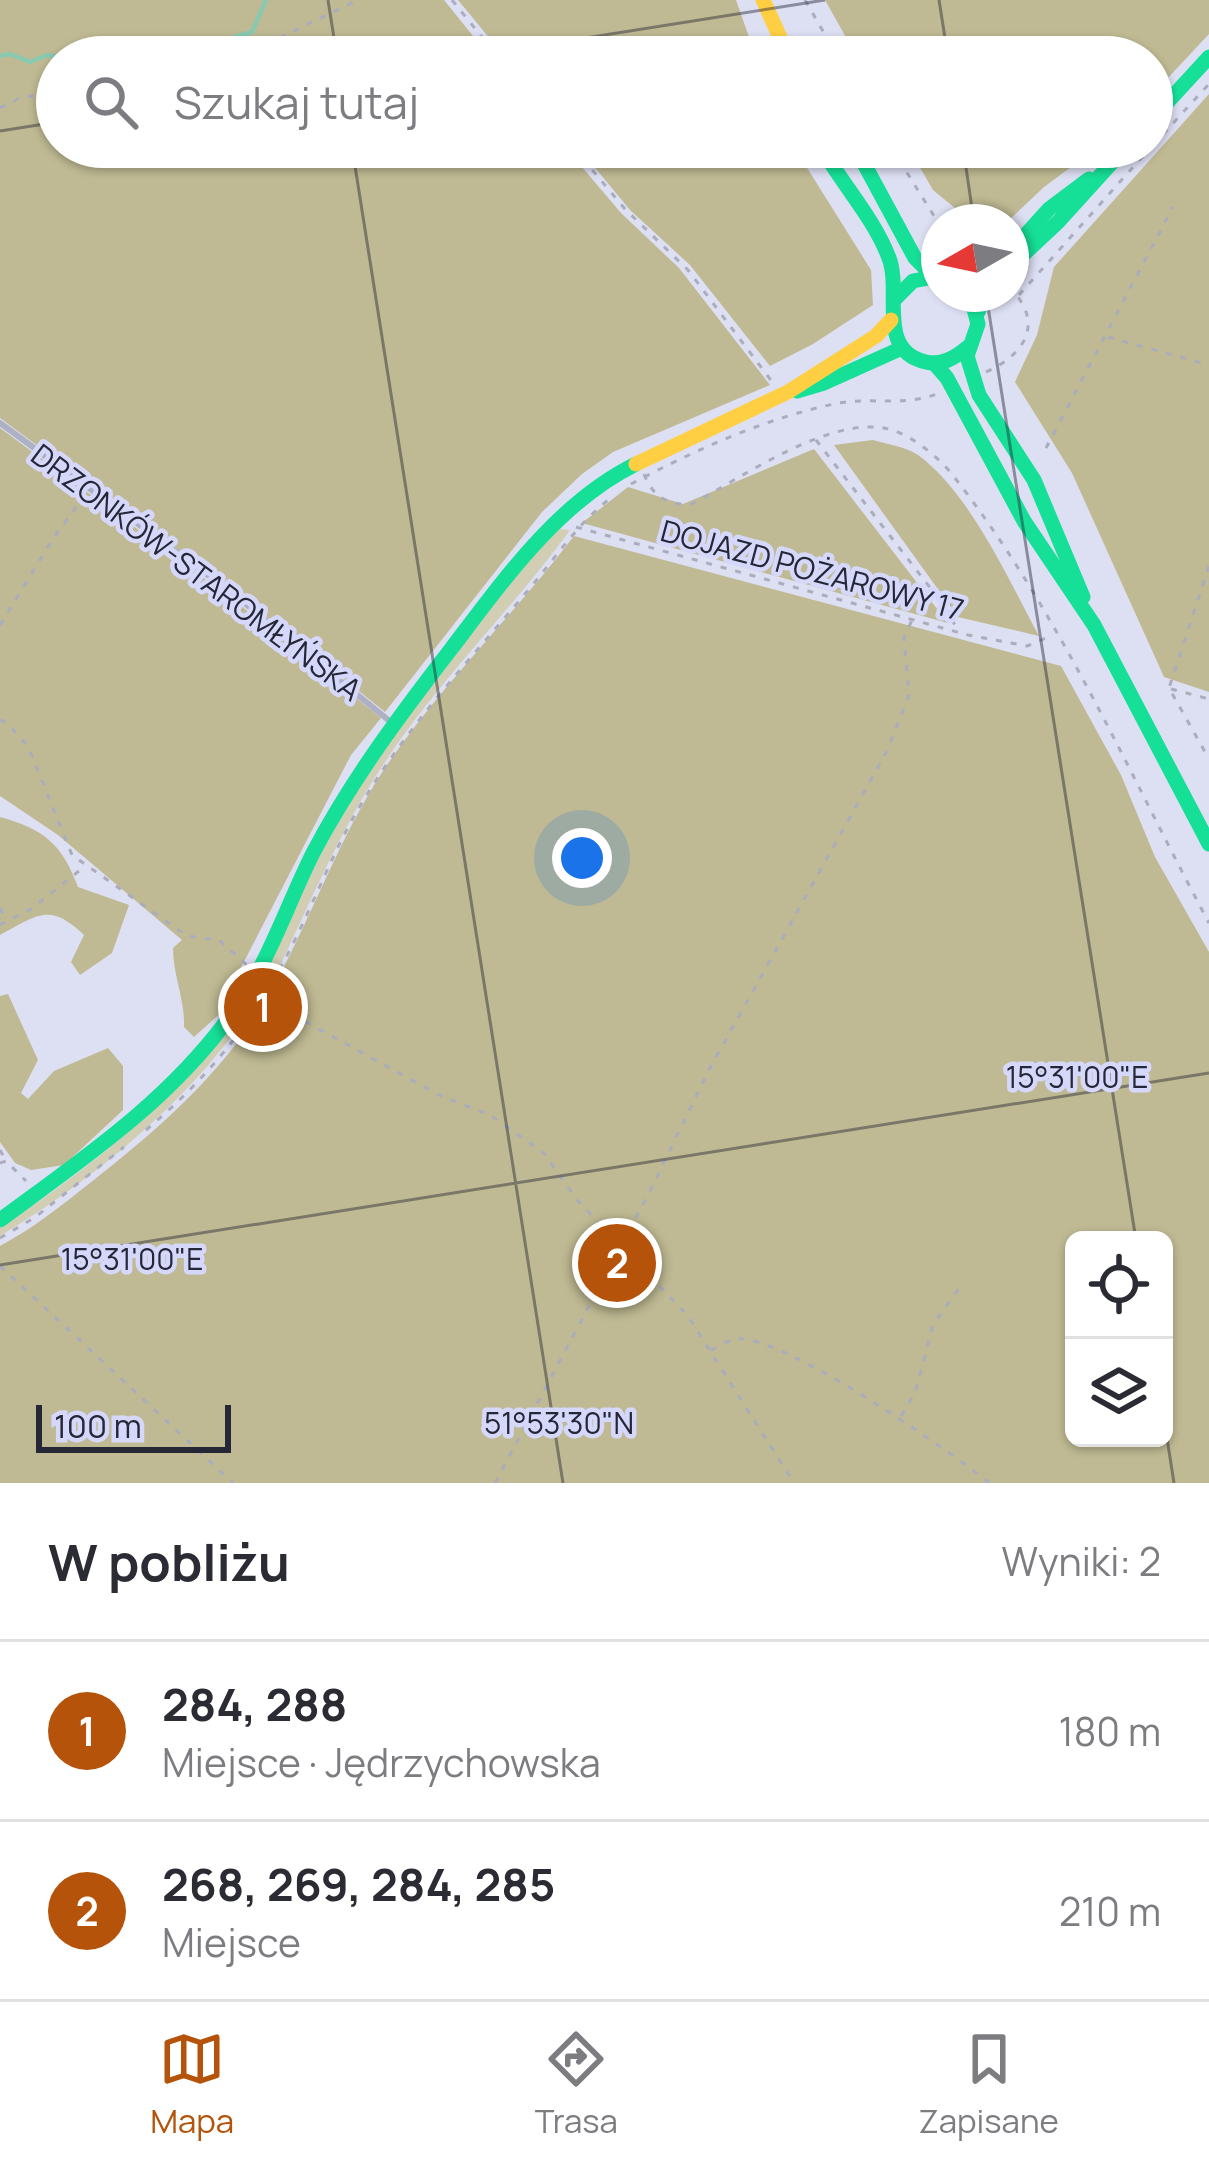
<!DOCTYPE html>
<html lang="pl">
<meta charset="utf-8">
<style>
:root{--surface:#fff;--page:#f2f2f3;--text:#2b2b33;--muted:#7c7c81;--line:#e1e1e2;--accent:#b45309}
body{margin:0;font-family:Manrope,sans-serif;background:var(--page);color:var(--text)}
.controls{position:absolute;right:36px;bottom:36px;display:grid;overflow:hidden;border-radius:18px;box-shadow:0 3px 9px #0004}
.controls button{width:108px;height:108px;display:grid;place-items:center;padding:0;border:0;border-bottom:3px solid var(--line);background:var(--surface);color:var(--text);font:60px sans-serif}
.compass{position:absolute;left:921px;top:204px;width:108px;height:108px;border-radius:50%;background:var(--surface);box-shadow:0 3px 9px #0004;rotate:261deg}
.scale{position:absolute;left:36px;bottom:30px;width:195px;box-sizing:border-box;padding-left:12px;border:6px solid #252636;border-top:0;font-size:33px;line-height:42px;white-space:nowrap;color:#252636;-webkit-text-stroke:9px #d5d8fb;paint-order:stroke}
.you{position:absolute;left:582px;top:858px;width:42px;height:42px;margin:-30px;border:9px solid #fff;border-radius:50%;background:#1a73e8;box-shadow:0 0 0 18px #1a73e833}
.badge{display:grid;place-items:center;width:78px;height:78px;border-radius:50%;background:var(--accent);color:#fff;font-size:39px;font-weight:700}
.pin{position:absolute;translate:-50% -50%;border:6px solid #fff;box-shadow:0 3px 12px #0006}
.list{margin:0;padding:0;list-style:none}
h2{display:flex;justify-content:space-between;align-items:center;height:156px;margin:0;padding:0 48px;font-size:51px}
h2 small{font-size:39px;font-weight:400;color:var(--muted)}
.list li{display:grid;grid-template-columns:78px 1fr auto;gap:36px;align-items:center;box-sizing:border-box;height:180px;padding:0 48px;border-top:3px solid var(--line)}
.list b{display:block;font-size:45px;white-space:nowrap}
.list p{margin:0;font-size:39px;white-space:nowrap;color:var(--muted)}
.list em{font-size:39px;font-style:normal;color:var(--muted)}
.icon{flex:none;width:66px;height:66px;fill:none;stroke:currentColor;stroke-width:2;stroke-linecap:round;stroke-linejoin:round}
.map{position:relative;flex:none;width:1209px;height:1483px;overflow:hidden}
.search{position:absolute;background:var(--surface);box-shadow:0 3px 9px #0004;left:36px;right:36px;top:36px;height:132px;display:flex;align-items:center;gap:30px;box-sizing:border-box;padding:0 42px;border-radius:66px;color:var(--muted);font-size:45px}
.sheet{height:516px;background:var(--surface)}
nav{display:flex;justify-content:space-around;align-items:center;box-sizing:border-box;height:168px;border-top:3px solid var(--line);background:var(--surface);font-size:33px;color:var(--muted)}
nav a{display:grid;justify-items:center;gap:6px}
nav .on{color:var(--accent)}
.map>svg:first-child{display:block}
.green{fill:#d2ceb4}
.forest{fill:#bfba93;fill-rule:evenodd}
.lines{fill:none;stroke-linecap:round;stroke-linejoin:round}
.stream{stroke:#88c9b0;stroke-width:4.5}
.path{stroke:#abacbc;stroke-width:3;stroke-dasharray:6 9;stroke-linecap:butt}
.lane{stroke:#aeb0c3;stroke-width:6}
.fast{stroke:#16e098;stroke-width:15}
.slow{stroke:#ffcf43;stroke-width:15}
.ticks{fill:none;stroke:#252636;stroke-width:3;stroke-opacity:0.45}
.labels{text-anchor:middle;stroke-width:9;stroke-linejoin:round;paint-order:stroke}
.street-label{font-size:30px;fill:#252636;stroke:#d5d8fb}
.ticks-label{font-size:30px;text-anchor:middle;fill:#252636;stroke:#d5d8fb;stroke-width:9;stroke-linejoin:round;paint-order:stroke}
</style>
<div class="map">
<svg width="1209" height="1483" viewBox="0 0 1209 1483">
<rect width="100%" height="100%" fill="#dddff3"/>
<g class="green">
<path d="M558,529L570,530C514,607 445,674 391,753C344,821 312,899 276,974L261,989L263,976L318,859L371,764L533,554Z"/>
<path d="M257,1001C194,1097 98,1177 0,1236V1228C70,1182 136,1130 195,1070C214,1050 229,1026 248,1005Z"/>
</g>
<g class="forest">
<polygon points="0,0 444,0 490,57 57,57 57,147 565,147 621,213 679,268 770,385 613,452 582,474 542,512 385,712 234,591 0,418"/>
<polygon points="458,0 736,0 756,57 505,57"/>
<polygon points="825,0 1209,0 1209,34 1152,95 1152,57 857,57"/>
<polygon points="1209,94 1209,692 1164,677 1072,473 1015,382 1037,335 1054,267"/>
<polygon points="578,147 794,147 871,270 873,305 813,344 770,366 690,265 630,210"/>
<polygon points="908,147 1098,147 1044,187 1007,222 972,222 933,190"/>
<path d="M0,428L230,597L381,718L351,755L338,780L235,979L225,1009L194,1037L184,1027C185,999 173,976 173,948L182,940L58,835L0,796Z"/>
<path d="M873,440C887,444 906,447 918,455C970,493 1008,579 1039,636L958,617L834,445Z"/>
<polygon points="814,449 948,623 582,523 628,487 683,504"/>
<path d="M574,536L1061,666L1121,775L1155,857L1209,952V1483H0V1246C32,1229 61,1206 90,1183C160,1128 227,1070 271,991C311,919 338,840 383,771C439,687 513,616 574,536ZM1074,1240H1164V1438H1074Z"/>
<path d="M0,817C44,829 62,844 78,887L129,905L112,953L80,975L71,962L84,935C49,902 38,915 0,935Z"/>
<polygon points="8,994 38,1060 21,1093 28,1099 54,1071 108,1048 123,1066 123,1110 64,1165 31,1170 15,1163 0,1142 0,996"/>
</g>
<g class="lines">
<g class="stream">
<polyline points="0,56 10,54 30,62 47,55 59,57"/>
<polyline points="87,57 106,57"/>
<polyline points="121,57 129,53 175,54 252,32 266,0"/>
</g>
<g class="path">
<polyline points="452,0 498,57"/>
<polyline points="805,0 838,57"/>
<polyline points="239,57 358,0"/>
<polyline points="0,108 18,99 57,90"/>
<polyline points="1153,145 1209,84"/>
<polyline points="573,147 625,209 688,270 773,383"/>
<polyline points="891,147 939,224"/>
<polyline points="1019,295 1151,147"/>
<polyline points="1108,337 1209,365"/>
<path d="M986,372C1024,355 1045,324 1011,289"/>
<polyline points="816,440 945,607 957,629"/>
<polyline points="1046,448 1173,207"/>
<path d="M644,474C653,497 668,506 692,504C741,478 826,418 884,428C908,432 936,455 951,473C1058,608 1128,772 1209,923"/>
<path d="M631,484C695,450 768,417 839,403C874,397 906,407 939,393"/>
<polyline points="576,527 968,635 1027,646 1053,635"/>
<polyline points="1209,566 1169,688 1209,759"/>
<polyline points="0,625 54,537 85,495"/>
<polyline points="1171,689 1209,699"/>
<polyline points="0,720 7,723 28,746 72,855 187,936 219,940 247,965"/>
<polyline points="0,908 6,919"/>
<polyline points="0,925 31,909 84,867"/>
<polyline points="266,1000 441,1096 490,1115 544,1153 577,1200 688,1316 794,1483"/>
<path d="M146,1130C202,1083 251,1026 284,961C310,913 329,860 356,813C404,729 469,661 530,588C556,557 576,526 608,500"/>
<polyline points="0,1150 5,1159"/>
<polyline points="0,1163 6,1161 26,1181"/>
<polyline points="0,1238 34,1218 124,1147"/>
<polyline points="0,1266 233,1483"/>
<path d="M711,1350C718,1347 729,1340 737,1339C781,1334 951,1451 989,1483"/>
<polyline points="901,1416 915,1393 933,1325 962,1284"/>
<polyline points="495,1483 649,1193 710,1068 888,749 909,695 904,638 912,620"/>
</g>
<polyline class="lane" points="0,423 231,592 392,723"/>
<g class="fast">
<polyline points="1152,119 1209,57"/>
<path d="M821,147C842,184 874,218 889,258C902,292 876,351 926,362C942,366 956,357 968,347"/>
<polyline points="855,147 915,258 933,276"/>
<polyline points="1011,251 1049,209 1089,179"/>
<polyline points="1011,266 1058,222 1126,147"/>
<polyline points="970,294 978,324 967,356 979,395 1034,480 1083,597"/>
<polyline points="896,298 913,281 939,276"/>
<polyline points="978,312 985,294"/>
<polyline points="934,363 947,378 1024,521 1094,625 1209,844"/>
<polyline points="797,391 824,383 902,348"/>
<path d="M0,1220C83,1159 169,1101 231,1015C267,967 286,907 313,853C352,779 400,715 451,649C503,581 557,503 636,464"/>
</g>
<g class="slow">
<polyline points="763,0 789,57"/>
<polyline points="636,464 788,392 876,336 891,320"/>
</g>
</g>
<path class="ticks" d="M328,0L337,57M939,0L948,57M465,57L825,0M0,131L57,122M352,147L563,1483M963,147L974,222M986,294L1136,1240M0,1265L1209,1073M1164,1419L1174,1483"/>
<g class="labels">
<g class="street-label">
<text transform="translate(812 571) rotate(15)" y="10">DOJAZD POŻAROWY 17</text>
<text transform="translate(196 573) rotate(37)" y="10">DRZONKÓW-STAROMŁYŃSKA</text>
</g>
</g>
<g class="ticks-label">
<text x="1077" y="1088">15°31'00"E</text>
<text x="132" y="1270">15°31'00"E</text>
<text x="559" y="1434">51°53'30"N</text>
</g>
</svg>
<div class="controls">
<button><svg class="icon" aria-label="locate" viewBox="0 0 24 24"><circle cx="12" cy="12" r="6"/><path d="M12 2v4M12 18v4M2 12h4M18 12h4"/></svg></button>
<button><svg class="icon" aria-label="layers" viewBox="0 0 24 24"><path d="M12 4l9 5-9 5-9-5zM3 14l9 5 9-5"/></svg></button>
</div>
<svg class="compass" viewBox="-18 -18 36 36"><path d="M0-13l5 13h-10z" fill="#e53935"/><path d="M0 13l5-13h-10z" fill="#7c7c81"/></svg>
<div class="scale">100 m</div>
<div class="you"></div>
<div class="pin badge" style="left:263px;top:1007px">1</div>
<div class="pin badge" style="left:617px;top:1263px">2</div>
<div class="search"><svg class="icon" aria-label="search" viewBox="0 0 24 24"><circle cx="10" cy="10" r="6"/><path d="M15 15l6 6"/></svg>Szukaj tutaj</div>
</div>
<section class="sheet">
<h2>W pobliżu<small>Wyniki: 2</small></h2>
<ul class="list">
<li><span class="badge">1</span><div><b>284, 288</b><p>Miejsce · Jędrzychowska</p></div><em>180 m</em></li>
<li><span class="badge">2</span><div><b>268, 269, 284, 285</b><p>Miejsce</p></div><em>210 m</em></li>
</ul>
</section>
<nav>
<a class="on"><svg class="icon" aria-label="map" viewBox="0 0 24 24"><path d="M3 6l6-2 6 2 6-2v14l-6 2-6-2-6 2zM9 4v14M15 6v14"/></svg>Mapa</a>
<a><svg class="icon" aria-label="directions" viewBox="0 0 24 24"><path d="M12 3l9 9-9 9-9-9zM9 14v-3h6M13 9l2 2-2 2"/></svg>Trasa</a>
<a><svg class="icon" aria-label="saved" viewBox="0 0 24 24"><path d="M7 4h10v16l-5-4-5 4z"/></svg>Zapisane</a>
</nav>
